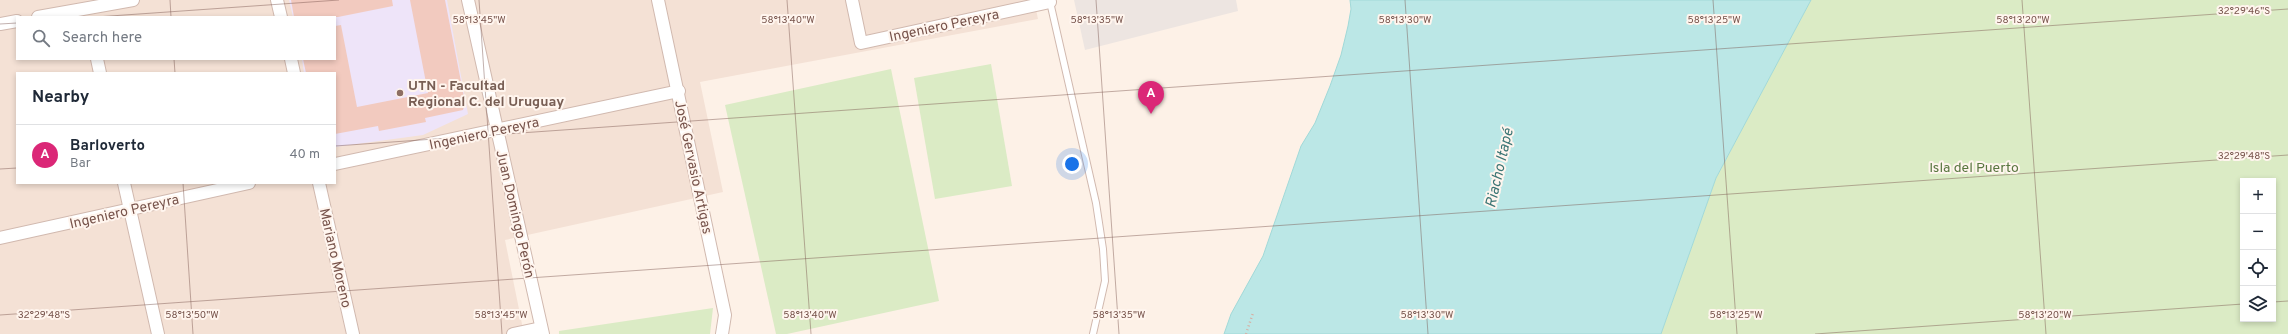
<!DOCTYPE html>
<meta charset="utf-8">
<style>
:root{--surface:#fff;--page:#f6f6f7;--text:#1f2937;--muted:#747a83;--line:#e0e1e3;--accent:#db2777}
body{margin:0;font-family:Overpass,sans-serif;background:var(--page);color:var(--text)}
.controls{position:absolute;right:12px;bottom:12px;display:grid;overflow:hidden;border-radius:0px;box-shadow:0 2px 6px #0003}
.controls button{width:36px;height:36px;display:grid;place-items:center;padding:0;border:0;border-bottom:1px solid var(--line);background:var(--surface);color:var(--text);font:20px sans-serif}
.you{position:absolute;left:1072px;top:164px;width:14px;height:14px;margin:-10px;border:3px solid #fff;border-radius:50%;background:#1a73e8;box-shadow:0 0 0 6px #1a73e833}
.badge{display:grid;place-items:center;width:26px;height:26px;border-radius:50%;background:var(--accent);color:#fff;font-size:13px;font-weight:700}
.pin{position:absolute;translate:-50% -33px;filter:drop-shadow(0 1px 2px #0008)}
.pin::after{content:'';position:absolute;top:21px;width:14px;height:12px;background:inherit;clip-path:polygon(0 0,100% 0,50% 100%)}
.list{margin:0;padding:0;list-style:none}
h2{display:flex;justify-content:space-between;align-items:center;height:52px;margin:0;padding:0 16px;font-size:17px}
h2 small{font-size:13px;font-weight:400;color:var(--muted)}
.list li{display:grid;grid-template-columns:26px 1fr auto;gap:12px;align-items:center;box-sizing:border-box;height:60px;padding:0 16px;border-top:1px solid var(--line)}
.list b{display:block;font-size:15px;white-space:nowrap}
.list p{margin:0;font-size:13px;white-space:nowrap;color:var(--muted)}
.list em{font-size:13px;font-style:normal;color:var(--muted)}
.icon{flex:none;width:22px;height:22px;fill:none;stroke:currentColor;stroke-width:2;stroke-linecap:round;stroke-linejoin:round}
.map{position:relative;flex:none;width:2288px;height:334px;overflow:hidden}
.search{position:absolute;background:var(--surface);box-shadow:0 2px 6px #0003;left:16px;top:16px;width:320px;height:44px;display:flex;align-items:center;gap:10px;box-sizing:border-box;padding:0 14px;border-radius:0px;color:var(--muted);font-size:15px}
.panel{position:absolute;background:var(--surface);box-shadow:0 2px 6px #0003;left:16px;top:72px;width:320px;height:112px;border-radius:0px}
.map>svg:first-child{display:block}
.residential{fill:#f4e1d5;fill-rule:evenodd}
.industrial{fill:#ede5e1}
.education{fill:#eee4f9}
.green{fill:#dbebc5;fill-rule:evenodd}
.water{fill:#bbe7e6;stroke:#a1d9d8}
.building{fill:#f2cabf}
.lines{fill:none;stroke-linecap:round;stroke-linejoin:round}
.service-casing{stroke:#d1b9af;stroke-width:8}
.minor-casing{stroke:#d1b9af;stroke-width:14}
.path{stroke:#d8ada1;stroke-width:2.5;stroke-dasharray:1 3;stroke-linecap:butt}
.service{stroke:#fff;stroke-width:6}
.minor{stroke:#fff;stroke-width:12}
.ticks{fill:none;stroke:#77534b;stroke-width:1;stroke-opacity:0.45}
.education-dot{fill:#8d6e63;stroke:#fff5ee;stroke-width:1.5}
.labels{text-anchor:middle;stroke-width:4;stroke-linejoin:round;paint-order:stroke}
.street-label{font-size:14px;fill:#77534b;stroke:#fff5ee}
.education-label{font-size:14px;font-weight:bold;fill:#785e54;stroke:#fff5ee;text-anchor:start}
.park-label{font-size:14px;fill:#5a7740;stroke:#fff5ee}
.water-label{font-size:15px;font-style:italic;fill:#3b7574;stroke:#fff5ee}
.ticks-label{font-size:10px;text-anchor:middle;fill:#77534b;stroke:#fff5ee;stroke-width:4;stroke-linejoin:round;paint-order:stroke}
</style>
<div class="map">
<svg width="2288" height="334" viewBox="0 0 2288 334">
<rect width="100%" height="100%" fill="#fdf1e7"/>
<path class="residential" d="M0,0H1034L1038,19L700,82L723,192L505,240L524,334H0ZM17,17H335V59H17ZM17,73H335V183H17Z"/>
<polygon class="industrial" points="1074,0 1236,0 1238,11 1085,50"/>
<polygon class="education" points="289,0 447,0 468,114 423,135 335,147 335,73 304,73 302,59 335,59 335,17 293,17"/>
<g class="green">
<path d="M1811,0H2288V334H1661L1716,178ZM2243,181H2273V319H2243Z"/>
<polygon points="991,64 1012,186 935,199 914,78"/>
<polygon points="891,69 939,301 787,334 776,334 725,105"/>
<polygon points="713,308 710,334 559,334 559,331"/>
</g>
<polygon class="water" points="1350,0 1811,0 1716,178 1661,334 1224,334 1231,314 1263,256 1301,146 1315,123 1330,86 1341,55 1348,26 1351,9"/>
<g class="building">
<polygon points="291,0 392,0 393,6 338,17 294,17"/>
<polygon points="410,0 445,0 465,102 463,110 425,118 426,122 379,131 378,126 335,134 335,73 306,73 303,59 335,59 335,26 341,25 357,107 428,93"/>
</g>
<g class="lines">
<defs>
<polyline id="service" points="1050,2 1096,203 1103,249 1105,281 1093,334"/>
<g id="minor">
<polyline points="277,0 281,17"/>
<polyline points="468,0 543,334"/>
<polyline points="658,0 725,315 722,334"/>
<polyline points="852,0 861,43 1050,2 1049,0"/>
<polyline points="38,17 133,0"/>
<polyline points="0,24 17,21"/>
<polyline points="97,59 100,73"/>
<polyline points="291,59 294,73"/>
<polyline points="335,164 679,91"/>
<polyline points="124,183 158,334"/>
<polyline points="319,183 353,334"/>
<polyline points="0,238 249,183"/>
<polyline points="513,334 541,328"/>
</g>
</defs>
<use href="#service" class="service-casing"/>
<use href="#minor" class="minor-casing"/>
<polyline class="path" points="1246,334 1253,313"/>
<use href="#service" class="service"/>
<use href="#minor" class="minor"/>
</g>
<path class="ticks" d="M170,0L171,17M479,0L502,334M787,0L811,334M1096,0L1119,334M1405,0L1428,334M1713,0L1737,334M2022,0L2046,334M96,17L339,0M0,24L17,23M174,59L175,73M335,146L2288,9M0,169L17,168M183,183L193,334M2273,302L2288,301M0,315L2288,155M1815,334L2243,304"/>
<circle class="education-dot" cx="400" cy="93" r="4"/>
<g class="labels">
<g class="street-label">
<text transform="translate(944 25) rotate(-12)" y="5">Ingeniero Pereyra</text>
<text transform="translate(484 133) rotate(-12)" y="5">Ingeniero Pereyra</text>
<text transform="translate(694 167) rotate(78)" y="5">José Gervasio Artigas</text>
<text transform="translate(124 211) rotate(-13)" y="5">Ingeniero Pereyra</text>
<text transform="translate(516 214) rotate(77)" y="5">Juan Domingo Perón</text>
<text transform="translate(336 258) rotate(77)" y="5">Mariano Moreno</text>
</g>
<g class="education-label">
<text x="408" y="90">UTN - Facultad<tspan x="408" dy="16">Regional C. del Uruguay</tspan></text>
</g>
<g class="park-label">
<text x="1974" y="172">Isla del Puerto</text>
</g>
<g class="water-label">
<text transform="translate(1499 168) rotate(-77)" y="5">Riacho Itapé</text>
</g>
</g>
<g class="ticks-label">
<text x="2244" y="14">32°29'46"S</text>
<text x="479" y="23">58°13'45"W</text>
<text x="788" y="23">58°13'40"W</text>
<text x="1097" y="23">58°13'35"W</text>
<text x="1405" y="23">58°13'30"W</text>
<text x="1714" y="23">58°13'25"W</text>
<text x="2023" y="23">58°13'20"W</text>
<text x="2244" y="159">32°29'48"S</text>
<text x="192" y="318">58°13'50"W</text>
<text x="501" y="318">58°13'45"W</text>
<text x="810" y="318">58°13'40"W</text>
<text x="1119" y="318">58°13'35"W</text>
<text x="1427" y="318">58°13'30"W</text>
<text x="1736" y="318">58°13'25"W</text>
<text x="2045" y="318">58°13'20"W</text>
<text x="44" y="318">32°29'48"S</text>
</g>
</svg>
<div class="controls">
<button>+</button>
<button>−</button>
<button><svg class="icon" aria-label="locate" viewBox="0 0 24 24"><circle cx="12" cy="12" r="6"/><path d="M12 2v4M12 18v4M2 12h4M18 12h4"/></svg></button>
<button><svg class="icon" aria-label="layers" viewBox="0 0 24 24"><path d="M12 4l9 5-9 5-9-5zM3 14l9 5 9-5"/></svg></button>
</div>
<div class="you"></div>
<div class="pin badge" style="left:1151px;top:114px">A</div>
<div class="search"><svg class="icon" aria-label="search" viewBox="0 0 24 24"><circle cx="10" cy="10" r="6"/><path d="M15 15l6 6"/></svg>Search here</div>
<section class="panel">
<h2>Nearby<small></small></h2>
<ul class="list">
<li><span class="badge">A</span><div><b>Barloverto</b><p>Bar</p></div><em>40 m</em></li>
</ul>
</section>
</div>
